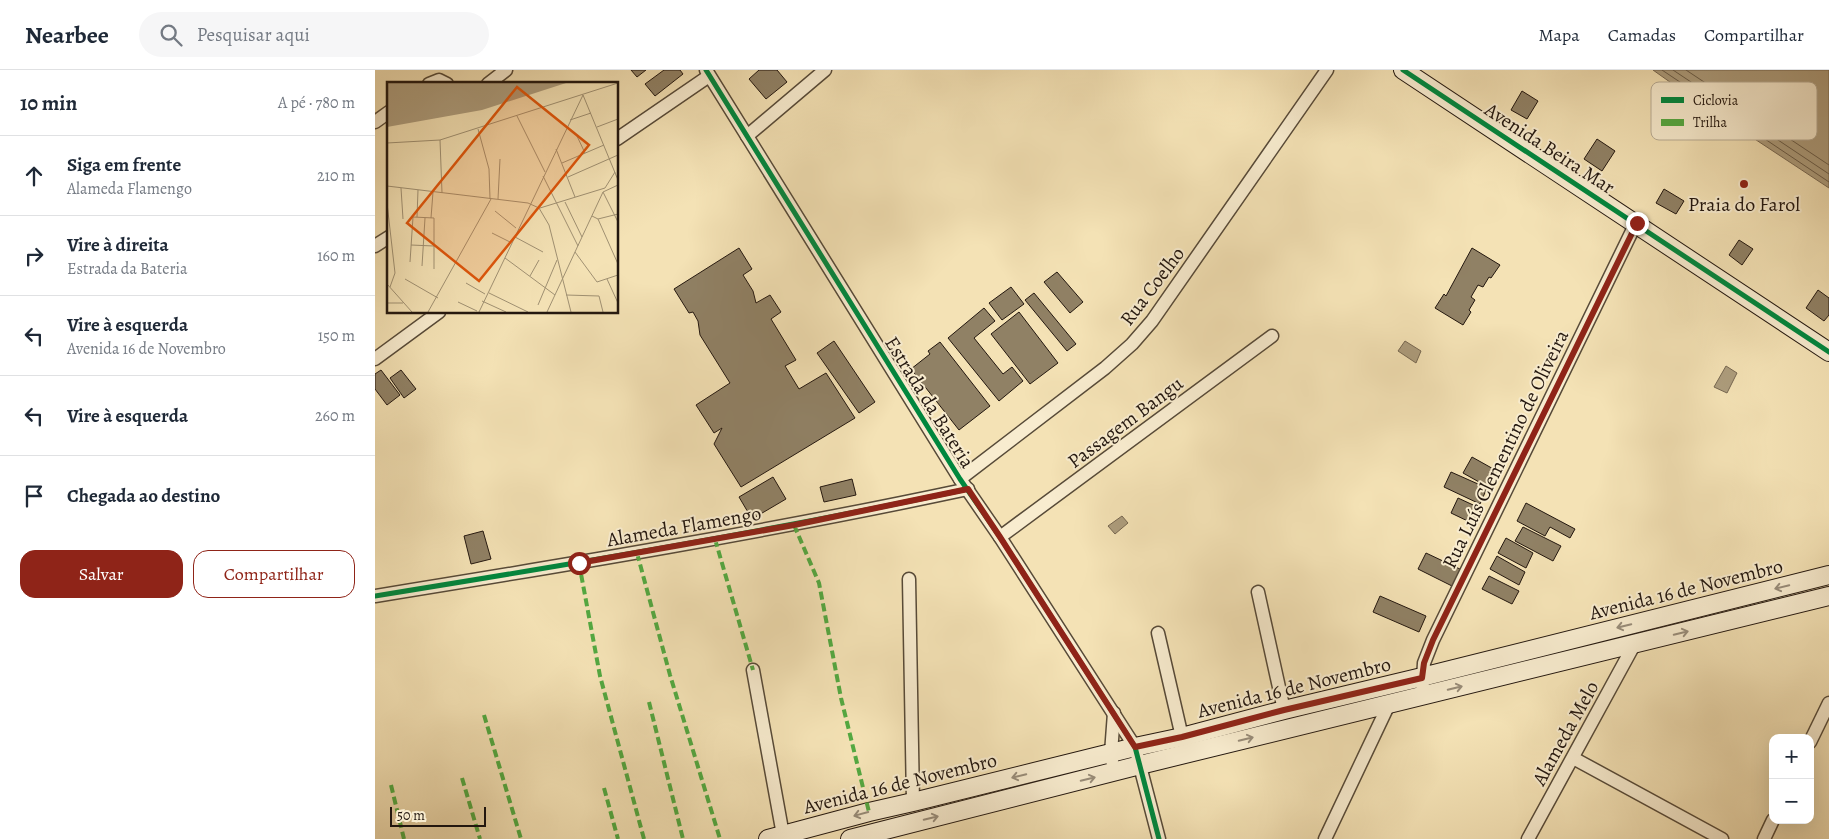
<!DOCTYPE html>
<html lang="pt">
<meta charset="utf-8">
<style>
:root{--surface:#fff;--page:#f6f6f7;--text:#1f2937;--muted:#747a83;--line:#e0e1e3;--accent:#8f2418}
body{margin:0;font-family:Alegreya,serif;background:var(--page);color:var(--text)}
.controls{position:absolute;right:15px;bottom:15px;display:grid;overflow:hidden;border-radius:10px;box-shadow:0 5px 20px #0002}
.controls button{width:45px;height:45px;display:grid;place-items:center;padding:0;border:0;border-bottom:1px solid var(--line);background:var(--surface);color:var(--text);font:25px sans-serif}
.scale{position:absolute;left:15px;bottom:12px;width:96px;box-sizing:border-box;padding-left:5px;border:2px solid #23170f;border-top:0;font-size:14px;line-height:18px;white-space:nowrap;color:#23170f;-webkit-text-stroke:4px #f8eccf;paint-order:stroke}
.stop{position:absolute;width:15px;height:15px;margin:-11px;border:4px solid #8f2418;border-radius:50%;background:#fff}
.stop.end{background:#8f2418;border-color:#fff;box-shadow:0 1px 5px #0008}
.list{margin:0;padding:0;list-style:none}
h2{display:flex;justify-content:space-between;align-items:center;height:65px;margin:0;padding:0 20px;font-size:21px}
h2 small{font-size:16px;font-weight:400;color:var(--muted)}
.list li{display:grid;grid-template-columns:32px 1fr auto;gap:15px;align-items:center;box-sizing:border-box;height:80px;padding:0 20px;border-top:1px solid var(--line)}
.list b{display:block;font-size:19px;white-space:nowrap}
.list p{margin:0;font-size:16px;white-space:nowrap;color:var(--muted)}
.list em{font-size:16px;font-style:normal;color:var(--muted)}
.actions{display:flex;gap:10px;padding:15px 20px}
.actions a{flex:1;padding:11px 0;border:1px solid var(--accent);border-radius:15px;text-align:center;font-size:18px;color:var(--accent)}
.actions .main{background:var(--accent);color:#fff}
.icon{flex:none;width:28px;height:28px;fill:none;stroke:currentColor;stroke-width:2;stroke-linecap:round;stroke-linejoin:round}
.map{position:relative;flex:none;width:1454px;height:769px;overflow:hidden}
header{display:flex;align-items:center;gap:30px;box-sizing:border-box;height:70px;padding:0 25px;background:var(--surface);border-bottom:1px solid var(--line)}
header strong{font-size:24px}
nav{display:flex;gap:28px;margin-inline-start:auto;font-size:18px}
.search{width:350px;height:45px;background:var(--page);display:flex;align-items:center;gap:12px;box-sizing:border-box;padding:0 18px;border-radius:28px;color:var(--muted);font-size:19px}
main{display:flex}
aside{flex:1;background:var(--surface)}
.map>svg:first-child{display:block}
.water{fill:#ad9d7d;stroke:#766751}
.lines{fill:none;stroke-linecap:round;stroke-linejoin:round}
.shore{stroke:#685a46;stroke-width:1}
.building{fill:#908165;stroke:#23170f}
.minor-casing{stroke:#574a38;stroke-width:15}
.secondary-casing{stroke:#23170f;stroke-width:20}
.minor{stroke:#f8eccf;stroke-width:12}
.secondary{stroke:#f8eccf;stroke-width:18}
.quiet{stroke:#53a941;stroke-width:4;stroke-dasharray:8 4;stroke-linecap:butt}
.cycleway-casing{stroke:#f8eccf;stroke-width:8}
.cycleway{stroke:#00873e;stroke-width:5}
.oneway{stroke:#988c79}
.route{stroke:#8f2418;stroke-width:6}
.poi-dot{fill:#8f2418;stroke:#f8eccf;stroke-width:2}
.labels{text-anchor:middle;stroke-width:4;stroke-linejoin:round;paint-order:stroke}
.street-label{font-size:20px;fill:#23170f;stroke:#f8eccf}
.poi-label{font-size:20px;fill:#23170f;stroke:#f8eccf}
.inset-road{fill:none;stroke:#a09173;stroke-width:1}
.view{fill:#de560c;fill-opacity:0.15;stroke:#de560c;stroke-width:2.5}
.inset-edge{fill:none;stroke:#23170f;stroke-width:2.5}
.key{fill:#f8eccf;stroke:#b8ac95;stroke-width:1}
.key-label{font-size:14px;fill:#23170f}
</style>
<header>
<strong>Nearbee</strong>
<div class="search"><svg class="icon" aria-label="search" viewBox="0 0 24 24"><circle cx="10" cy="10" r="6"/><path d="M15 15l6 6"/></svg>Pesquisar aqui</div>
<nav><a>Mapa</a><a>Camadas</a><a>Compartilhar</a></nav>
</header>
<main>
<aside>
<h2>10 min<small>A pé · 780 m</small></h2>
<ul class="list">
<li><svg class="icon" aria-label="ahead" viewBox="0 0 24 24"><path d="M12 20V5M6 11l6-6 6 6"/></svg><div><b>Siga em frente</b><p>Alameda Flamengo</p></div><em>210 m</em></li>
<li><svg class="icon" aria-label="right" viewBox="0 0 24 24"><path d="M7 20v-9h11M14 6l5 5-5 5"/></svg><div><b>Vire à direita</b><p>Estrada da Bateria</p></div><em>160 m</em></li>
<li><svg class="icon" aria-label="left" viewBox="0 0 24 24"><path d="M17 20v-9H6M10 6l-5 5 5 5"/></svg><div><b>Vire à esquerda</b><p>Avenida 16 de Novembro</p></div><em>150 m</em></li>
<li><svg class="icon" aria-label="left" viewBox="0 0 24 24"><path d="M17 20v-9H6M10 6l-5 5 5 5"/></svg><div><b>Vire à esquerda</b></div><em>260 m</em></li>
<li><svg class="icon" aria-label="arrive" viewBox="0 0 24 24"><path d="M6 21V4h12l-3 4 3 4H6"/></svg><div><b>Chegada ao destino</b></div></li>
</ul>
<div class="actions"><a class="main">Salvar</a><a>Compartilhar</a></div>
</aside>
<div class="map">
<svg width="1454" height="769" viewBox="0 0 1454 769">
<rect width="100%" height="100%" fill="#f4e2b5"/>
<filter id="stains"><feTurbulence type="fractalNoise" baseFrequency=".004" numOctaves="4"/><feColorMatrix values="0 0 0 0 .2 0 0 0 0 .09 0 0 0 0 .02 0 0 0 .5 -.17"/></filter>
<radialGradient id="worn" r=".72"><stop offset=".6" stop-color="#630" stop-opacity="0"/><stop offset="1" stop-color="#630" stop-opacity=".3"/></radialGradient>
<g class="water">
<polygon points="1278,0 1454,0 1454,118 1316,27"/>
<polygon points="1030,271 1046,281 1041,293 1023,281"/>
<polygon points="1351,296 1362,303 1352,323 1339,317"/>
<polygon points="747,446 753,453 740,464 733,456"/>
</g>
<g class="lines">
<g class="shore">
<polyline points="1287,0 1454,112"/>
<polyline points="1298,0 1454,104"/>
<polyline points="1311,0 1454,95"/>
</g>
</g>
<g class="building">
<polygon points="256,0 271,0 262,7"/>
<polygon points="289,0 305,0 308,4 280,26 270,14"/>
<polygon points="384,0 402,0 412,12 391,29 374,9"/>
<polygon points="1147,21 1163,31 1152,49 1136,40"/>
<polygon points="1222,69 1240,81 1227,101 1209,89"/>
<polygon points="1289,119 1309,131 1301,144 1281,133"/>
<polygon points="1364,170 1378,179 1367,195 1354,185"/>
<polygon points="364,178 377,199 368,205 378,221 381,233 395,225 406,242 396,249 421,290 410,296 424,319 451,303 480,348 366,417 339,374 347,358 339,363 321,335 355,313 325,265 323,251 318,242 314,243 299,219"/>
<polygon points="1097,178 1125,195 1116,208 1114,207 1108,217 1103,215 1096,227 1100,230 1094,240 1096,242 1088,255 1060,238 1069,224 1071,226"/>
<polygon points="682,202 708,232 695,243 669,212"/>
<polygon points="636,217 649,234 627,250 614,233"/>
<polygon points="1443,220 1454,228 1454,245 1449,251 1431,238"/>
<polygon points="659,223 701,274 692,281 650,230"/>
<polygon points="609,238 620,251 599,268 628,304 637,297 648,311 624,331 573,268"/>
<polygon points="644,242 683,293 655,314 616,264"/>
<polygon points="459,271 500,332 484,343 442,283"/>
<polygon points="565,272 615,336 584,360 536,299 555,284 553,281"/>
<polygon points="6,300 25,325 12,335 0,319 0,304"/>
<polygon points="26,300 41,319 29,328 15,308"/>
<polygon points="1097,387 1122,401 1113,417 1088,403"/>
<polygon points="1076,402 1112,418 1105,434 1069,417"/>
<polygon points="398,407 411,429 377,449 364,427"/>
<polygon points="477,409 481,425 449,432 445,417"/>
<polygon points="1083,428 1109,440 1101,455 1076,443"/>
<polygon points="1151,433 1200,459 1195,468 1175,457 1170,466 1142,451"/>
<polygon points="1148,457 1186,476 1178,491 1140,471"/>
<polygon points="108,461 116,489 96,494 89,466"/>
<polygon points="1131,468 1158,483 1151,498 1123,483"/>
<polygon points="1051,483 1087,500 1079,517 1043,499"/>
<polygon points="1122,486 1150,502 1144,515 1115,499"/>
<polygon points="1114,506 1144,521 1137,534 1107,519"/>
<polygon points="1005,526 1051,546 1044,562 998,542"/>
</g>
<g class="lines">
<defs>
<g id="minor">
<polyline points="331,0 585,409 625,467 760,677 784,769"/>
<polyline points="54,14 64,10 72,14"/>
<polyline points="113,14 131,0"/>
<polyline points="0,52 14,42"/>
<polyline points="372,66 450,0"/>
<polyline points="242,69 334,6"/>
<polyline points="0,176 14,167"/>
<polyline points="0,289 64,242"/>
<polyline points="585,409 730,298 757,274 777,251 952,0"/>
<polyline points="625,467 897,266"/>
<polyline points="534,509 538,732"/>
<polyline points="883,522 909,640"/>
<path d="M0,526C198,494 396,461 593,419"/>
<polyline points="783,563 807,667"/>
<polyline points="378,600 408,765"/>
<polyline points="1047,626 1049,593 1058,570 1261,153"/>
<polyline points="1435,672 1454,633"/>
<polyline points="1198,688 1347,769"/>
<polyline points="737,691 736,683 739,643"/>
<polyline points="950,769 1014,634"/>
<polyline points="1153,769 1259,575"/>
<polyline points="1389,769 1398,750"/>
</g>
<g id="secondary">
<polyline points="1028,0 1454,282"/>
<polyline points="393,769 494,742 538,732 760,677 807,667 909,640 1047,607 1454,505"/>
<polyline points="475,769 765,695 1454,526"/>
</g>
</defs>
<use href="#minor" class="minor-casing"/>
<use href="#secondary" class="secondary-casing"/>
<use href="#minor" class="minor"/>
<use href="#secondary" class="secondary"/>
<g class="quiet">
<polyline points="419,455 444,513 466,628 494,742"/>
<polyline points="340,469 378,600"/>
<polyline points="262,483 295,605 345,769"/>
<polyline points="204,493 225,606 269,769"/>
<polyline points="274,632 308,769"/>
<polyline points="109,645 146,769"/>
<polyline points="87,708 105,769"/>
<polyline points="16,715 29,769"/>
<polyline points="229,718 243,769"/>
</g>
<defs>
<g id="cycleway">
<polyline points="331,0 585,409 625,467 760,677 784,769"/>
<polyline points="1028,0 1454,282"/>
<path d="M0,526C198,494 396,461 593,419"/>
</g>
</defs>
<use href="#cycleway" class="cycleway-casing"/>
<use href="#cycleway" class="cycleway"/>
</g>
<defs><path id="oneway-shaft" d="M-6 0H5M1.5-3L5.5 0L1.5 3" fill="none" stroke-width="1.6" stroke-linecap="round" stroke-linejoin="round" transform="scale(1.25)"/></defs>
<g class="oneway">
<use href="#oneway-shaft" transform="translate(1407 517) rotate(166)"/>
<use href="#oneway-shaft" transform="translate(1249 556) rotate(166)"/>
<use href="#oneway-shaft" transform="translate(1306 563) rotate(-14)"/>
<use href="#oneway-shaft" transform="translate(1080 618) rotate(-14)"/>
<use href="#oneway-shaft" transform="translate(871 669) rotate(-14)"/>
<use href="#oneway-shaft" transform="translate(644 706) rotate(166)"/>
<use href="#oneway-shaft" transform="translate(713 709) rotate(-14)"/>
<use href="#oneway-shaft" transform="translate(486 744) rotate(165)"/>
<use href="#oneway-shaft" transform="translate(556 748) rotate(-14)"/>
</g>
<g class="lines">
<polyline class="route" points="204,493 419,455 593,419 625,467 760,677 807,667 909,640 1047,608 1049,593 1058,570 1262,153"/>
</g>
<circle class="poi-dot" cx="1369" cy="114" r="5"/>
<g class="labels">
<g class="street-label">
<text transform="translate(1175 78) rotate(33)" y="7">Avenida Beira Mar</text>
<text transform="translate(777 216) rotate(-53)" y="7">Rua Coelho</text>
<text transform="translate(555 332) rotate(58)" y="7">Estrada da Bateria</text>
<text transform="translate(750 352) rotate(-37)" y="7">Passagem Bangu</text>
<text transform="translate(1130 379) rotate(-64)" y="7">Rua Luís Clementino de Oliveira</text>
<text transform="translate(309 456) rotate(-10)" y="7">Alameda Flamengo</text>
<text transform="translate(1311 519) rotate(-14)" y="7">Avenida 16 de Novembro</text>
<text transform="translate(919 617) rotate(-14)" y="7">Avenida 16 de Novembro</text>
<text transform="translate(1190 663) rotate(-61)" y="7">Alameda Melo</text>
<text transform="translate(525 713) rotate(-14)" y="7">Avenida 16 de Novembro</text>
</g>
<g class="poi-label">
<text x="1369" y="141">Praia do Farol</text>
</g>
</g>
<g transform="translate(12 12)">
<rect width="231" height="231" fill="#f4e2b5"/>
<path d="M0,1H179L95,28L0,45Z" fill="#ad9d7d"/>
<path class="inset-road" d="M196,13L231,98M130,34L158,90M183,38L204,31M210,45L231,37M91,47L102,87L103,117M189,52L198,71M53,58L55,111M0,61L53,58L231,1M169,67L188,115M175,81L217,63M156,94L191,164M181,95L231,73M0,104L141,121L152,126L162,143L184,230M14,106L16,137M216,110L231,140M111,117L113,77M178,120L195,155M0,121L8,191L3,205M153,126L218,106L228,90M108,129L129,146M205,134L211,137L231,132M30,135L31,108M44,136L46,110M211,137L231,182M105,151L123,160M128,155L156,170M24,163L47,164M188,170L210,200L231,193M118,176L168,213M23,180L26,135L47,136V187M35,184L38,136M143,194L152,178M18,197L51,216M220,197L231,221M79,201L98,212M0,202L25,230M102,211L141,230M179,213L212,214L216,230M95,219L119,230M71,220L90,229M0,221H16M151,223L170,178M41,230L104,117M92,230L196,13M160,230L216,110L231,103"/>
<path class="view" d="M130,5L202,63L92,199L20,141Z"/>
<rect width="231" height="231" class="inset-edge"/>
</g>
<rect x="1276" y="12" width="166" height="58" rx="8" class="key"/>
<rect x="1286" y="27" width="23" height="6" fill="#00873e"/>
<rect x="1286" y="49" width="23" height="7" fill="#53a941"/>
<g class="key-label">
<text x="1318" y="35">Ciclovia</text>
<text x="1318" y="57">Trilha</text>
</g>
<rect width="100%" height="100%" filter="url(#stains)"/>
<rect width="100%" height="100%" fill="url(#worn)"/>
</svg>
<div class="controls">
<button>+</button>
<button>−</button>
</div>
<div class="scale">50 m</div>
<div class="stop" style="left:204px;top:493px"></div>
<div class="stop end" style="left:1262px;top:153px"></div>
</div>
</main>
